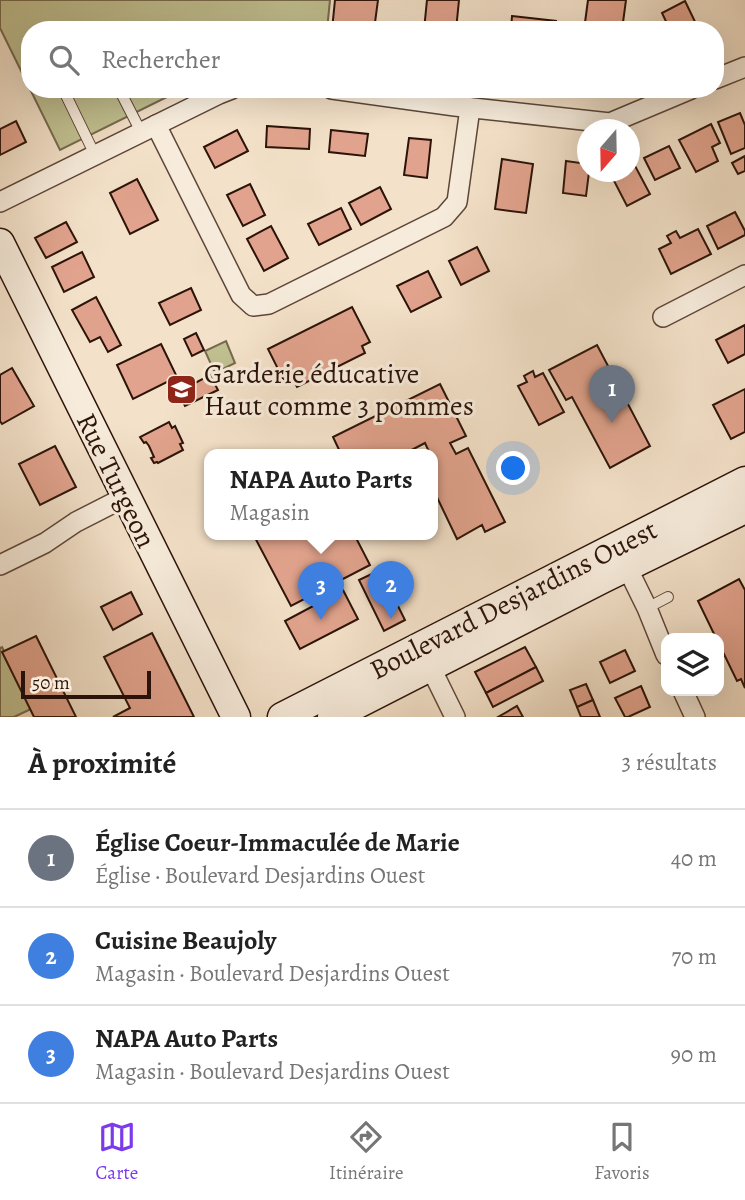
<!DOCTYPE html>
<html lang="fr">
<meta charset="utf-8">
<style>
:root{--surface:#fff;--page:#f6f6f6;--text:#222;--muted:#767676;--line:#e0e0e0;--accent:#7c3aed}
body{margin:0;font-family:Alegreya,serif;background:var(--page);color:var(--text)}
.controls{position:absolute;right:21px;bottom:21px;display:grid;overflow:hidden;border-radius:14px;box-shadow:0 7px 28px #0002}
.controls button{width:63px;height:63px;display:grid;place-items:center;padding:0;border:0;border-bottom:2px solid var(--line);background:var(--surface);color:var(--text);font:35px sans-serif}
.compass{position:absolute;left:577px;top:119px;width:63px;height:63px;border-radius:50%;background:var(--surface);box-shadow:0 7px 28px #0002;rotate:200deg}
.scale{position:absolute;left:21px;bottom:18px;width:130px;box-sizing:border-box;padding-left:7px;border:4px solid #2c1309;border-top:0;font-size:19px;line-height:24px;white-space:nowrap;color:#2c1309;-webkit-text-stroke:5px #f7ecdc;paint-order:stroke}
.you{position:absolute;left:514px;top:469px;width:24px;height:24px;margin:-18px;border:5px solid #fff;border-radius:50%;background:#1a73e8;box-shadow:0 0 0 10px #1a73e833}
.badge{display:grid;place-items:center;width:46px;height:46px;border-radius:50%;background:var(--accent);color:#fff;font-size:23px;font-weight:700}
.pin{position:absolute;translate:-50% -58px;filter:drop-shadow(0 2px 4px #0008)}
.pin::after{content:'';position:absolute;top:37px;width:24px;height:21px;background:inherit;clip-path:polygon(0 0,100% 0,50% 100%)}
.popup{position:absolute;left:204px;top:449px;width:234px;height:91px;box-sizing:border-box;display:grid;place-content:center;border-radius:14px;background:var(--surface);filter:drop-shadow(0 2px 5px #0005);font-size:23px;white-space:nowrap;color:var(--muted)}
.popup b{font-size:26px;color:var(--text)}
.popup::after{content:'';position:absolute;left:50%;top:100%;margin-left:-14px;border:14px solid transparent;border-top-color:var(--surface)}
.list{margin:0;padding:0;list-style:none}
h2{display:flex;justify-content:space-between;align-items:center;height:91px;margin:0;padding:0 28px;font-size:30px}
h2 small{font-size:23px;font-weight:400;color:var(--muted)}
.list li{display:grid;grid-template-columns:46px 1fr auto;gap:21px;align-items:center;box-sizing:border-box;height:98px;padding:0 28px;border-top:2px solid var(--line)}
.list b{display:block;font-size:26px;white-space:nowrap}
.list p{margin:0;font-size:23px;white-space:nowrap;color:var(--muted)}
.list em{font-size:23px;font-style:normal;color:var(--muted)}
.icon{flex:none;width:38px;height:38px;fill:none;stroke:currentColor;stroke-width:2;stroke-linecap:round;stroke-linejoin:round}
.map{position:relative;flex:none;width:745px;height:717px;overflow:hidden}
.search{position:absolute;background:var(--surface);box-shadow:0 7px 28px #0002;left:21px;right:21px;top:21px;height:77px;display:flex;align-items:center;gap:18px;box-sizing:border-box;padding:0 24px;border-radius:28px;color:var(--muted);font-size:26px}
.sheet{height:385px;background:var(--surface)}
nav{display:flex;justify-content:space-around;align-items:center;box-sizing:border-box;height:98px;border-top:2px solid var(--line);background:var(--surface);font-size:19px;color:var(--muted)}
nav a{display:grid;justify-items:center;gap:4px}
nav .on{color:var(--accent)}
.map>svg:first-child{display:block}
.green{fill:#c1c192;stroke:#766a4e;stroke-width:2}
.building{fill:#e1a38d;stroke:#2c1309;stroke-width:2}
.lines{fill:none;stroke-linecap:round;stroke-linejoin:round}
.lane-casing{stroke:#5e4639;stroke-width:12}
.street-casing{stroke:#5e4639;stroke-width:22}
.secondary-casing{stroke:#2c1309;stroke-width:31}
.lane{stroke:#f7ecdc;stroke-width:10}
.street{stroke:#f7ecdc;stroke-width:19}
.secondary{stroke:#f7ecdc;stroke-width:28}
.labels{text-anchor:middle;stroke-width:6;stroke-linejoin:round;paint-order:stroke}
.poi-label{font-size:28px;fill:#2c1309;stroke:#f7ecdc;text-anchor:start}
.street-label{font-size:28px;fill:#2c1309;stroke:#f7ecdc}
</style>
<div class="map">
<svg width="745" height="717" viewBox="0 0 745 717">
<rect width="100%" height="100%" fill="#f3e1c9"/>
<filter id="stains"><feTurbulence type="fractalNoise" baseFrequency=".00286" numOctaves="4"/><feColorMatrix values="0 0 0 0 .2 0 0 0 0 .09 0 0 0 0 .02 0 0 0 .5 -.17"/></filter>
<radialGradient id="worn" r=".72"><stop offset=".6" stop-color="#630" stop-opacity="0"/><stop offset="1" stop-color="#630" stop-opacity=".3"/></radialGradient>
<g class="green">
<polygon points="0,0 330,0 327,30 30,30 30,89 0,28"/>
<polygon points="30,89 183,89 60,150"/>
<polygon points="226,341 235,363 215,373 205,351"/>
<polygon points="2,647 31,709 14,717 0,717 0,648"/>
</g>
<g class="building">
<polygon points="335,0 378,0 374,30 332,30"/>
<polygon points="427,0 459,0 456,30 424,30"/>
<polygon points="588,0 626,0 622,30 584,30"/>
<polygon points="685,1 699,30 670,30 662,13"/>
<polygon points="512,16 556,21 555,30 511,30"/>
<polygon points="740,113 745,125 745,148 731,154 718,122"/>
<polygon points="16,121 26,142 0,155 0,129"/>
<polygon points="711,124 720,143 712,147 718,161 696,172 679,140"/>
<polygon points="267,126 310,129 309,149 266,147"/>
<polygon points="237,130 248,151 215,168 204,147"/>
<polygon points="331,130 368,134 365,156 329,152"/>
<polygon points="409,138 431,140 427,178 404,175"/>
<polygon points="669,146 680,168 655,180 644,158"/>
<polygon points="745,156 745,171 738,174 732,163"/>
<polygon points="502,159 533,164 526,213 495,209"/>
<polygon points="566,161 588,164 588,172 589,172 586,196 563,193"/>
<polygon points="634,164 650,194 627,206 611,175 618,172 630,172 630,166"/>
<polygon points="137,179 158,220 130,234 110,193"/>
<polygon points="250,184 265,215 243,226 227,195"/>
<polygon points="380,187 391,209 361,225 349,203"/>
<polygon points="341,208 351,229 319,245 308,224"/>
<polygon points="735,212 745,231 745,235 718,249 707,226"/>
<polygon points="66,222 77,242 46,258 35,238"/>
<polygon points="271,226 288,258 264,271 247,239"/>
<polygon points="698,229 711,254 671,274 659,249 671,243 667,236 676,231 680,238"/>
<polygon points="477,247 489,271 461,285 449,261"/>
<polygon points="82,252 94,277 64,292 52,267"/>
<polygon points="428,271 441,297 411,312 397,286"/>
<polygon points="191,288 201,310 170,325 159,303"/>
<polygon points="96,297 121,345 108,352 100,337 90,342 72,310"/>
<polygon points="352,307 370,342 362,346 365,353 297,387 293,379 285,383 268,349"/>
<polygon points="745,325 745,354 728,363 716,340"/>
<polygon points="196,333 204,350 192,356 184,339"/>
<polygon points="161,344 177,377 133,399 117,365"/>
<polygon points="597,345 650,446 610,468 572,397 566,400 549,370"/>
<polygon points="12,368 34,406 2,424 0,421 0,375"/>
<polygon points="533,371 535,377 543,373 564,412 539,425 518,386 527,382 524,376"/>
<polygon points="210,375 218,390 185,406 178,392"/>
<polygon points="440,384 466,436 450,443 456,454 468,448 505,522 485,532 482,525 457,539 433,489 433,454 430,454 425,443 404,454 351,454 350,452 341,454 333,437"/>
<polygon points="745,389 745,432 731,439 713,405"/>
<polygon points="169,422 172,428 175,426 183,443 180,444 183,450 158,463 157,462 154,463 151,458 154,457 149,446 146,442 144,443 140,437"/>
<polygon points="55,446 76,487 40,505 19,464"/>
<polygon points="253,534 354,534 370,565 291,606"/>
<polygon points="380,570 405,620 384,631 359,580"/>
<polygon points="739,579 745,590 745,688 741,679 737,681 719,644 719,638 716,638 698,601"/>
<polygon points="343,590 358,619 300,649 285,621"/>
<polygon points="131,592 142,614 113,630 101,607"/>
<polygon points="152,633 194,717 113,717 130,708 104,657"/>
<polygon points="36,636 76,717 34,717 2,652"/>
<polygon points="525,647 536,667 486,693 475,672"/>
<polygon points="625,650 635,671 610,683 600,662"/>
<polygon points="536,667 543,681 493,707 486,693"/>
<polygon points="586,684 593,700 577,707 570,690"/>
<polygon points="641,686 650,707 628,717 625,717 615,698"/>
<polygon points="593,700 600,717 581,717 577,707"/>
<polygon points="517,706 523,717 498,717"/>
</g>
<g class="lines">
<defs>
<g id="lane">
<polyline points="63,89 95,155"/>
<polyline points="119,89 141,132"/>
<polyline points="647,608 668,597"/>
</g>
<g id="street">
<polyline points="715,79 745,67"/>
<polyline points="332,89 455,106 610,123 691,89"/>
<polyline points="156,125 241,295 253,306 269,304 444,217 457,202 470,108"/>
<polyline points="0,202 219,94 232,89"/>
<polyline points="663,317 745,275"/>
<polyline points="622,557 647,608 666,655"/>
<polyline points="0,565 45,543 76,522 125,497"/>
<polyline points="425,656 455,717"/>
<polyline points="683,691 695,717"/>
</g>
<g id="secondary">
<polyline points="0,243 236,717"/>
<polyline points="282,717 745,481"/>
<polyline points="332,717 602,579 745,509"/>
</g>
</defs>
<use href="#lane" class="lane-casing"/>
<use href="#street" class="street-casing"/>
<use href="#secondary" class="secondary-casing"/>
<use href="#lane" class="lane"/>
<use href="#street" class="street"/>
<use href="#secondary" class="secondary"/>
</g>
<defs>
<symbol id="school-square" viewBox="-11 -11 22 22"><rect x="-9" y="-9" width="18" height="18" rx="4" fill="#8f2418" stroke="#f7ecdc"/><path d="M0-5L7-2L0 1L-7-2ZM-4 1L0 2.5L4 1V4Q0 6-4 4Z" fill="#fff"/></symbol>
</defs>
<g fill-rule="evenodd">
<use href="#school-square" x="164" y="372" width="35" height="35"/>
</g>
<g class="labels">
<g class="poi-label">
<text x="204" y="383">Garderie éducative<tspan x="204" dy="32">Haut comme 3 pommes</tspan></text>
</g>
<g class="street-label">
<text transform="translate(117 480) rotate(64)" y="10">Rue Turgeon</text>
<text transform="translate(513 599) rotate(-27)" y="10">Boulevard Desjardins Ouest</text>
</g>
</g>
<rect width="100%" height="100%" filter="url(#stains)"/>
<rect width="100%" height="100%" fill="url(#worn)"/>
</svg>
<div class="controls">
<button><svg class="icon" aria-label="layers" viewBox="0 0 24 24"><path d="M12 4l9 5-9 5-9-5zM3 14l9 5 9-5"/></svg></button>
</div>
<svg class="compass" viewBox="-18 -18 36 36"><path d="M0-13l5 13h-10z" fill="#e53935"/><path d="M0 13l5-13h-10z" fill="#767676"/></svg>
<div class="scale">50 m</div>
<div class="you"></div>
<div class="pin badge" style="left:612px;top:423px;background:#6b7280">1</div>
<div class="pin badge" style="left:391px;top:619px;background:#3f7fe0">2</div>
<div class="pin badge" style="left:321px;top:620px;background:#3f7fe0">3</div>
<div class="popup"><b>NAPA Auto Parts</b>Magasin</div>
<div class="search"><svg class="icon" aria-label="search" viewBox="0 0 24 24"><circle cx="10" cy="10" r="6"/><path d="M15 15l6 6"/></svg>Rechercher</div>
</div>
<section class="sheet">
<h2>À proximité<small>3 résultats</small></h2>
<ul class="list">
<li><span class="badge" style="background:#6b7280">1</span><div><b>Église Coeur-Immaculée de Marie</b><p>Église · Boulevard Desjardins Ouest</p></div><em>40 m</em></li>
<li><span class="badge" style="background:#3f7fe0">2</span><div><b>Cuisine Beaujoly</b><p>Magasin · Boulevard Desjardins Ouest</p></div><em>70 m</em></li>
<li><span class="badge" style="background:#3f7fe0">3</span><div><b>NAPA Auto Parts</b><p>Magasin · Boulevard Desjardins Ouest</p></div><em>90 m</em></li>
</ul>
</section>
<nav>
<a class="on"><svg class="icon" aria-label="map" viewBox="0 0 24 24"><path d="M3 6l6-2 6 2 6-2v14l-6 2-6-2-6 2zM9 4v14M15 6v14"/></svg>Carte</a>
<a><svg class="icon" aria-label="directions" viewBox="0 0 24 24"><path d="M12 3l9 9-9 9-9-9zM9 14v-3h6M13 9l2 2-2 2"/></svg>Itinéraire</a>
<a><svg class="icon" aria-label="saved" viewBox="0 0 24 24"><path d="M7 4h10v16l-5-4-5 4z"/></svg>Favoris</a>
</nav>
